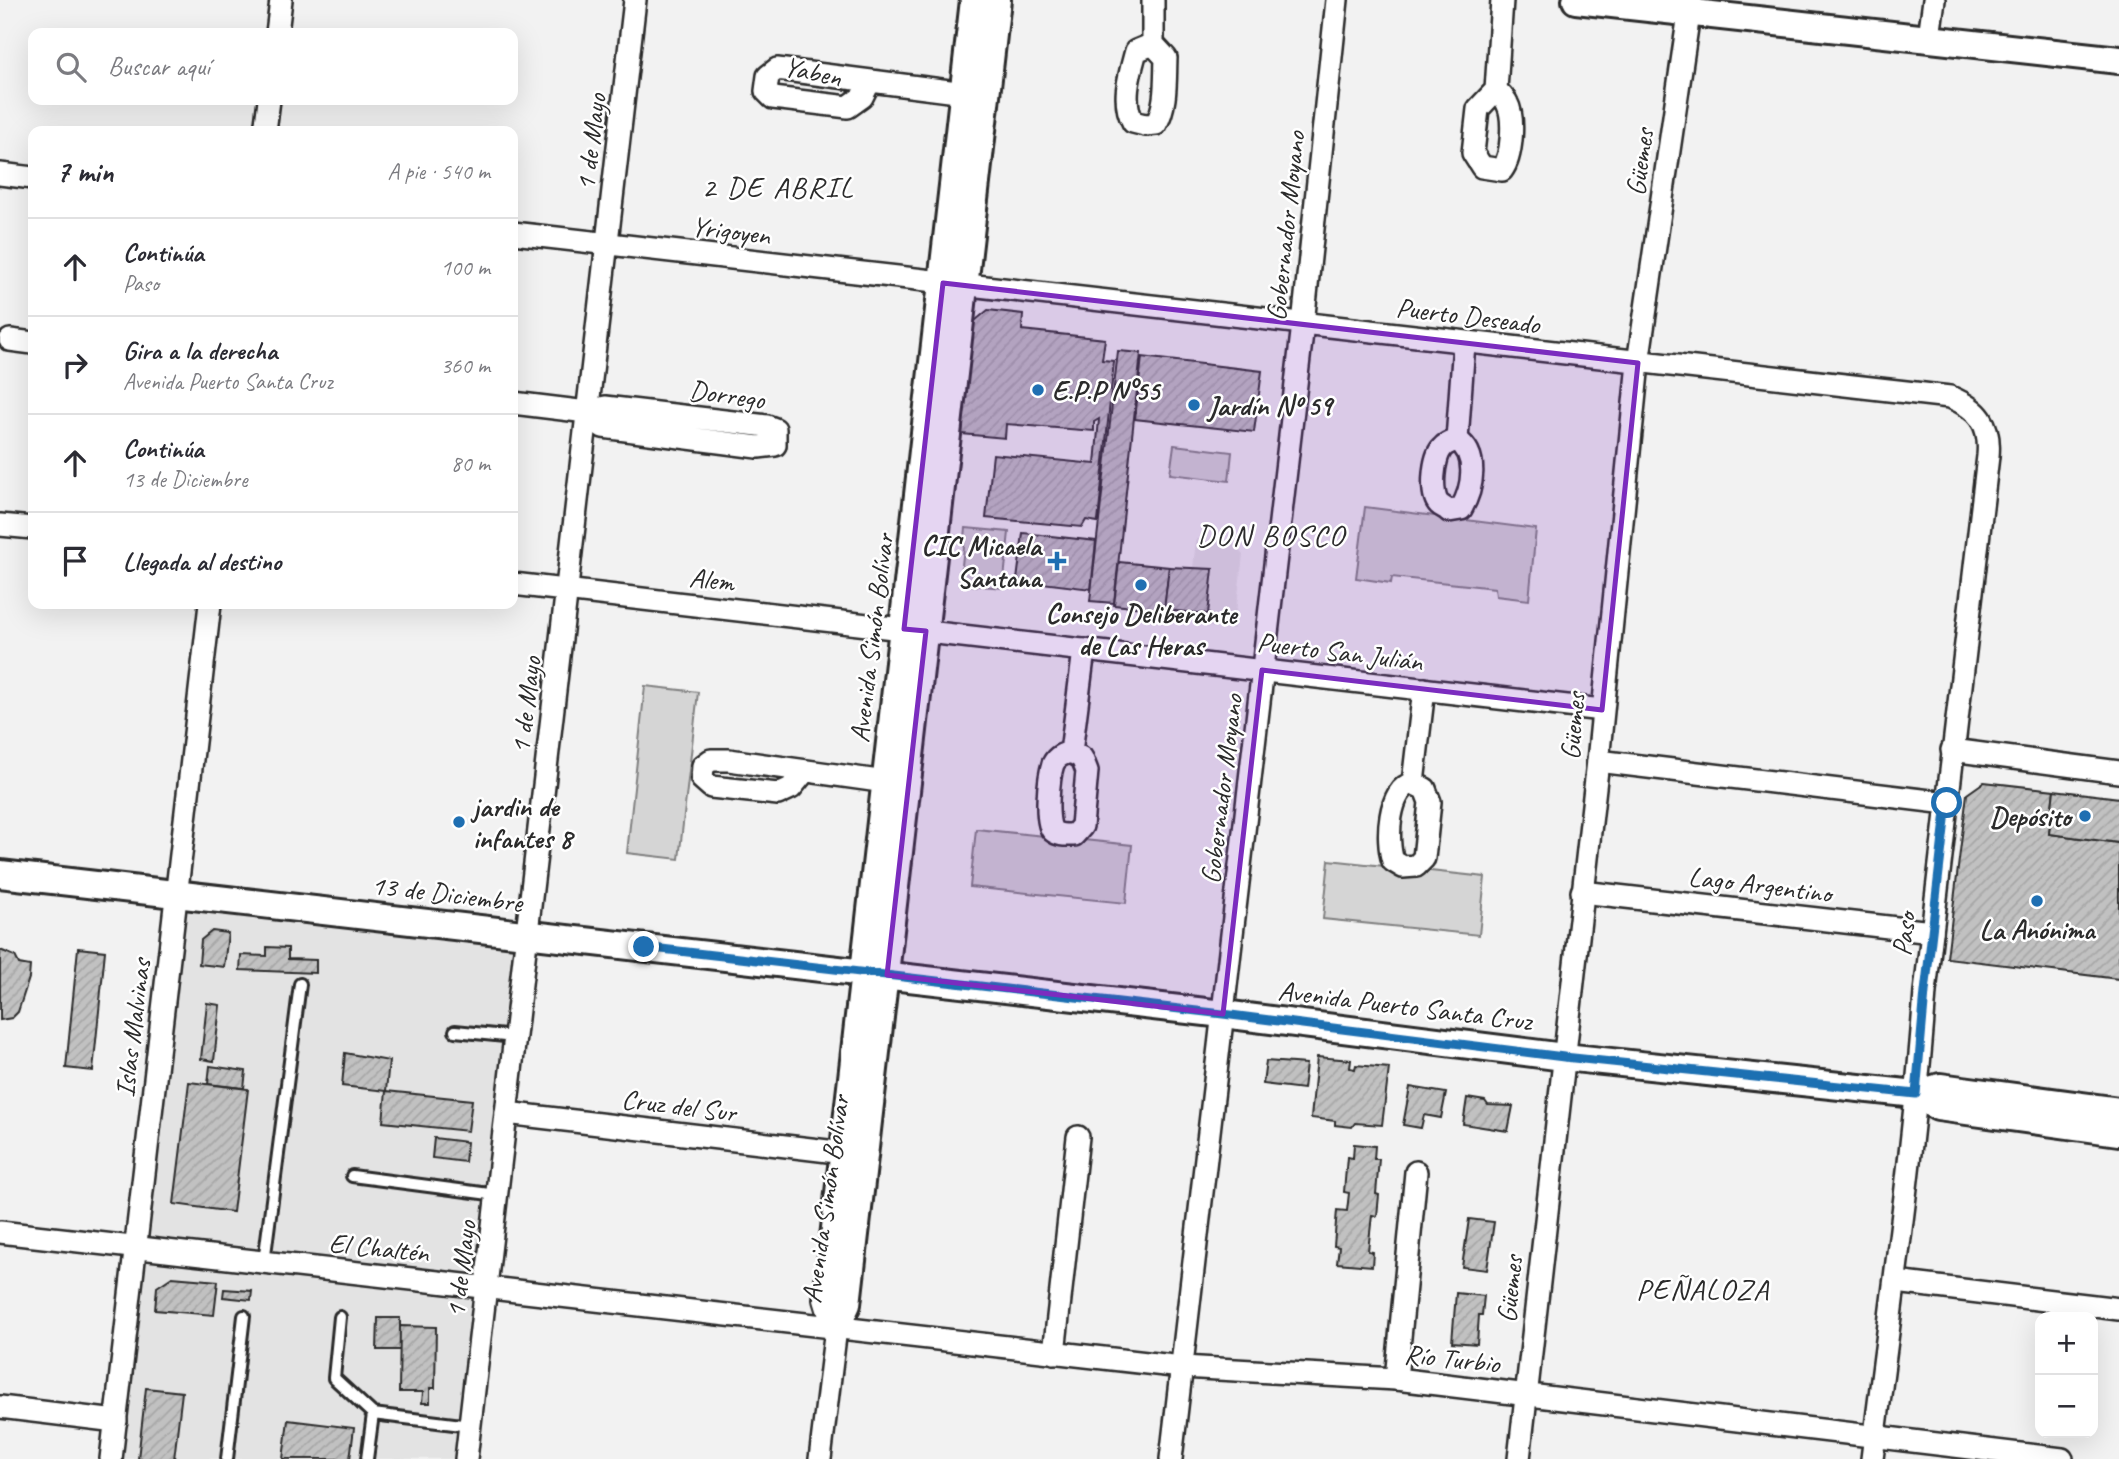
<!DOCTYPE html>
<html lang="es">
<meta charset="utf-8">
<style>
:root{--surface:#fff;--page:#f2f2f3;--text:#2b2b33;--muted:#7c7c81;--line:#e1e1e2}
body{margin:0;font-family:Caveat,sans-serif;background:var(--page);color:var(--text)}
.controls{position:absolute;right:21px;bottom:21px;display:grid;overflow:hidden;border-radius:14px;box-shadow:0 7px 28px #0002}
.controls button{width:63px;height:63px;display:grid;place-items:center;padding:0;border:0;border-bottom:2px solid var(--line);background:var(--surface);color:var(--text);font:35px sans-serif}
.stop{position:absolute;width:21px;height:21px;margin:-16px;border:5px solid #1f6fb2;border-radius:50%;background:#fff}
.stop.end{background:#1f6fb2;border-color:#fff;box-shadow:0 2px 7px #0008}
.list{margin:0;padding:0;list-style:none}
h2{display:flex;justify-content:space-between;align-items:center;height:91px;margin:0;padding:0 28px;font-size:30px}
h2 small{font-size:23px;font-weight:400;color:var(--muted)}
.list li{display:grid;grid-template-columns:46px 1fr auto;gap:21px;align-items:center;box-sizing:border-box;height:98px;padding:0 28px;border-top:2px solid var(--line)}
.list b{display:block;font-size:26px;white-space:nowrap}
.list p{margin:0;font-size:23px;white-space:nowrap;color:var(--muted)}
.list em{font-size:23px;font-style:normal;color:var(--muted)}
.icon{flex:none;width:38px;height:38px;fill:none;stroke:currentColor;stroke-width:2;stroke-linecap:round;stroke-linejoin:round}
.map{position:relative;flex:none;width:2119px;height:1459px;overflow:hidden}
.search{position:absolute;background:var(--surface);box-shadow:0 7px 28px #0002;left:28px;top:28px;width:490px;height:77px;display:flex;align-items:center;gap:18px;box-sizing:border-box;padding:0 24px;border-radius:14px;color:var(--muted);font-size:26px}
.panel{position:absolute;background:var(--surface);box-shadow:0 7px 28px #0002;left:28px;top:126px;width:490px;height:483px;border-radius:14px}
.map>svg:first-child{display:block}
.built{fill:#e3e3e3}
.green{fill:#d5d5d5;stroke:#808080;stroke-width:2}
.building{fill:url(#building-hatch);stroke:#2b2b2b;stroke-width:2}
.lines{fill:none;stroke-linecap:round;stroke-linejoin:round}
.service-casing{stroke:#2b2b2b;stroke-width:16}
.minor-casing{stroke:#2b2b2b;stroke-width:26}
.tertiary-casing{stroke:#2b2b2b;stroke-width:32}
.service{stroke:#fff;stroke-width:10}
.minor{stroke:#fff;stroke-width:21}
.tertiary{stroke:#fff;stroke-width:26}
.route{stroke:#1f6fb2;stroke-width:9}
.marked{fill:#7b2cbf;fill-opacity:0.2;stroke:#7b2cbf;stroke-width:5;stroke-linejoin:round}
.poi-dot{fill:#1f6fb2;stroke:#fff;stroke-width:2.5}
.labels{text-anchor:middle;stroke-width:5;stroke-linejoin:round;paint-order:stroke}
.street-label{font-size:28px;fill:#2b2b2b;stroke:#fff}
.poi-label{font-size:28px;font-weight:bold;fill:#2b2b2b;stroke:#fff;text-anchor:start}
.neighbourhood-label{font-size:30px;letter-spacing:2px;fill:#2b2b2b;stroke:#fff}
</style>
<div class="map">
<svg width="2119" height="1459" viewBox="0 0 2119 1459">
<defs>
<pattern id="building-hatch" width="6" height="6" patternUnits="userSpaceOnUse" patternTransform="scale(1.75)"><rect width="6" height="6" fill="#c1c1c1"/><path d="M-1 1l2-2M0 6l6-6M5 7l2-2" fill="none" stroke="#a6a6a6"/></pattern>
</defs>
<rect width="100%" height="100%" fill="#f2f2f2"/>
<filter id="ink" filterUnits="userSpaceOnUse"><feTurbulence type="fractalNoise" baseFrequency=".0143" numOctaves="2"/><feDisplacementMap in="SourceGraphic" scale="14" xChannelSelector="R" yChannelSelector="G"/><feConvolveMatrix kernelMatrix="1 2 1 2 8 2 1 2 1" color-interpolation-filters="sRGB"/></filter>
<g filter="url(#ink)">
<g class="built">
<polygon points="1196,539 1233,544 1243,555 1234,629 1208,627 1213,570 1193,568"/>
<polygon points="176,894 527,934 466,1459 111,1459"/>
</g>
<g class="green">
<polygon points="1174,445 1232,452 1229,481 1170,474"/>
<polygon points="1365,507 1536,529 1529,600 1496,596 1495,588 1392,577 1391,583 1356,578"/>
<polygon points="966,528 1009,532 1003,588 960,584"/>
<polygon points="645,686 698,692 679,859 627,853"/>
<polygon points="976,829 1132,845 1126,903 970,887"/>
<polygon points="1329,860 1485,877 1479,935 1323,919"/>
</g>
<g class="building">
<polygon points="988,310 1023,314 1022,330 1105,339 1102,360 1114,361 1098,522 1086,520 1082,527 986,518 993,454 1095,464 1099,419 1094,422 1094,431 1006,424 1005,438 962,434 970,325"/>
<polygon points="1118,351 1141,353 1114,603 1090,601"/>
<polygon points="1142,357 1262,371 1254,432 1135,419"/>
<polygon points="1023,533 1096,541 1091,589 1017,580"/>
<polygon points="1119,562 1169,567 1164,610 1114,605"/>
<polygon points="1169,567 1213,569 1208,614 1164,610"/>
<polygon points="1984,782 2054,790 2049,834 2119,843 2119,979 1947,958 1967,794"/>
<polygon points="2054,790 2119,798 2119,843 2049,834"/>
<polygon points="212,931 228,933 224,967 199,964 201,940"/>
<polygon points="267,947 288,948 288,959 316,960 316,973 240,970 241,955 267,956"/>
<polygon points="78,948 105,951 93,1071 66,1068"/>
<polygon points="0,950 15,956 19,964 30,966 29,978 18,1012 12,1018 0,1020"/>
<polygon points="207,1003 220,1005 214,1061 201,1059"/>
<polygon points="345,1053 389,1061 386,1091 342,1086"/>
<polygon points="1317,1057 1351,1060 1350,1068 1355,1069 1356,1065 1389,1068 1382,1125 1355,1123 1352,1127 1335,1125 1335,1121 1311,1118"/>
<polygon points="1266,1061 1306,1064 1303,1089 1263,1084"/>
<polygon points="210,1066 246,1071 244,1088 208,1084"/>
<polygon points="189,1082 248,1089 233,1212 174,1204"/>
<polygon points="1410,1087 1446,1093 1441,1118 1424,1115 1421,1128 1403,1125"/>
<polygon points="386,1091 472,1100 468,1131 383,1122"/>
<polygon points="1467,1098 1485,1101 1488,1105 1513,1106 1508,1131 1463,1124"/>
<polygon points="434,1138 467,1142 465,1162 432,1158"/>
<polygon points="1354,1144 1375,1146 1374,1159 1379,1159 1376,1194 1379,1195 1377,1216 1372,1215 1368,1251 1373,1252 1372,1266 1337,1263 1339,1247 1334,1246 1337,1210 1347,1211 1349,1193 1344,1192 1347,1157 1353,1158"/>
<polygon points="1469,1219 1494,1222 1487,1270 1462,1267"/>
<polygon points="172,1277 218,1281 214,1315 155,1310 157,1287"/>
<polygon points="224,1289 252,1291 251,1300 223,1297"/>
<polygon points="1456,1293 1484,1296 1482,1315 1479,1315 1477,1344 1452,1342"/>
<polygon points="378,1318 400,1318 400,1350 377,1350"/>
<polygon points="400,1326 436,1327 435,1388 430,1388 430,1403 422,1403 423,1392 399,1392"/>
<polygon points="146,1388 182,1392 174,1459 138,1459"/>
<polygon points="288,1420 354,1428 350,1459 283,1459"/>
</g>
<g class="lines">
<defs>
<g id="service">
<polyline points="455,1031 515,1037"/>
<polyline points="352,1176 497,1195"/>
<polyline points="264,1262 300,984"/>
<polyline points="340,1317 334,1378 373,1414"/>
<polyline points="227,1459 244,1316"/>
<polyline points="367,1459 373,1414 470,1426"/>
</g>
<g id="minor">
<polyline points="277,33 281,0"/>
<polyline points="1929,37 1934,0"/>
<path d="M1153,44L1136,51C1130,73 1121,101 1133,122L1145,125L1156,124C1167,105 1165,80 1166,58L1153,44V0"/>
<polyline points="870,81 862,97 848,107 773,98 766,91 768,76 777,69 965,93"/>
<path d="M1496,90C1500,94 1505,98 1507,103C1515,118 1512,157 1502,170L1482,167L1473,153L1478,109L1496,90L1502,0"/>
<polyline points="265,131 269,100"/>
<polyline points="0,174 33,178"/>
<path d="M513,233L1950,397C1979,409 1991,424 1988,456L1925,992C1914,1148 1891,1303 1872,1459"/>
<polyline points="10,340 33,343"/>
<polyline points="513,403 587,412 605,407 767,426 775,429 775,445 758,447 603,427 587,412"/>
<path d="M1457,440C1479,454 1473,489 1461,509L1449,511C1446,508 1442,507 1439,504C1430,495 1433,458 1442,448C1446,443 1451,442 1457,440L1464,343"/>
<polyline points="0,525 33,528"/>
<polyline points="513,584 1602,710"/>
<polyline points="1952,750 2119,772"/>
<path d="M1071,752L1082,758L1087,771L1082,826L1074,835C1066,835 1059,836 1053,831C1044,823 1049,776 1053,764C1057,756 1063,754 1071,752L1084,650"/>
<polyline points="1598,761 1947,803"/>
<polyline points="805,771 791,788 778,794 711,787 702,779 703,766 711,760 729,760 886,782"/>
<path d="M1413,783L1425,789L1430,802L1424,858L1416,866L1403,867L1393,861C1386,841 1388,788 1413,783L1424,689"/>
<polyline points="1582,892 1932,932"/>
<polyline points="506,1113 845,1153"/>
<polyline points="0,1232 1182,1367 1396,1379 2062,1459"/>
<polyline points="1896,1282 2119,1309"/>
<polyline points="1054,1353 1078,1137"/>
<polyline points="1396,1379 1416,1172"/>
<polyline points="0,1407 116,1421"/>
<polyline points="111,1459 210,604"/>
<polyline points="466,1459 635,0"/>
<polyline points="820,1459 836,1328"/>
<polyline points="1171,1459 1303,324 1337,0"/>
<polyline points="1519,1459 1598,761 1638,363 1691,0"/>
</g>
<g id="tertiary">
<polyline points="1576,0 2119,60"/>
<polyline points="0,874 1223,1014 1564,1057 1916,1094 1940,1087 2119,1111"/>
<polyline points="1916,1094 1938,1107 2119,1132"/>
<polyline points="836,1328 847,1304 997,0"/>
<polyline points="836,1328 827,1299 974,0"/>
</g>
</defs>
<use href="#service" class="service-casing"/>
<use href="#minor" class="minor-casing"/>
<use href="#tertiary" class="tertiary-casing"/>
<use href="#service" class="service"/>
<use href="#minor" class="minor"/>
<use href="#tertiary" class="tertiary"/>
</g>
</g>
<g class="lines" filter="url(#ink)">
<polyline class="route" points="644,947 1223,1014 1564,1057 1916,1094 1925,992 1947,803"/>
</g>
<path class="marked" d="M943,283L1638,363L1602,710L1262,670L1223,1014L887,975L926,631L904,629Z"/>
<g class="poi-dot">
<circle cx="1038" cy="390" r="7"/>
<circle cx="1194" cy="405" r="7"/>
<path d="M1053.5 550.5h7v7h7v7h-7v7h-7v-7h-7v-7h7z"/>
<circle cx="1141" cy="585" r="7"/>
<circle cx="2085" cy="816" r="7"/>
<circle cx="459" cy="822" r="7"/>
<circle cx="2037" cy="901" r="7"/>
</g>
<g class="labels">
<g class="street-label">
<text transform="translate(813 71) rotate(12)" y="10">Yaben</text>
<text transform="translate(590 142) rotate(-83)" y="10">1 de Mayo</text>
<text transform="translate(1639 162) rotate(-82)" y="10">Güemes</text>
<text transform="translate(1285 226) rotate(-84)" y="10">Gobernador Moyano</text>
<text transform="translate(731 230) rotate(7)" y="10">Yrigoyen</text>
<text transform="translate(1468 315) rotate(7)" y="10">Puerto Deseado</text>
<text transform="translate(727 394) rotate(8)" y="10">Dorrego</text>
<text transform="translate(712 579) rotate(7)" y="10">Alem</text>
<text transform="translate(871 638) rotate(-83)" y="10">Avenida Simón Bolívar</text>
<text transform="translate(1340 651) rotate(7)" y="10">Puerto San Julián</text>
<text transform="translate(525 705) rotate(-83)" y="10">1 de Mayo</text>
<text transform="translate(1572 726) rotate(-85)" y="10">Güemes</text>
<text transform="translate(1221 789) rotate(-83)" y="10">Gobernador Moyano</text>
<text transform="translate(1760 884) rotate(7)" y="10">Lago Argentino</text>
<text transform="translate(447 893) rotate(7)" y="10">13 de Diciembre</text>
<text transform="translate(1903 934) rotate(-83)" y="10">Paso</text>
<text transform="translate(1405 1005) rotate(7)" y="10">Avenida Puerto Santa Cruz</text>
<text transform="translate(132 1028) rotate(-83)" y="10">Islas Malvinas</text>
<text transform="translate(679 1105) rotate(7)" y="10">Cruz del Sur</text>
<text transform="translate(825 1199) rotate(-82)" y="10">Avenida Simón Bolívar</text>
<text transform="translate(379 1247) rotate(6)" y="10">El Chaltén</text>
<text transform="translate(460 1269) rotate(-83)" y="10">1 de Mayo</text>
<text transform="translate(1509 1289) rotate(-84)" y="10">Güemes</text>
<text transform="translate(1452 1358) rotate(6)" y="10">Río Turbio</text>
</g>
<g class="poi-label">
<text x="1052" y="400">E.P.P N°55</text>
<text x="1208" y="415">Jardín Nº 59</text>
<text x="1041" y="555" text-anchor="end">CIC Micaela<tspan x="1041" dy="32">Santana</tspan></text>
<text x="1141" y="623" text-anchor="middle">Consejo Deliberante<tspan x="1141" dy="32">de Las Heras</tspan></text>
<text x="473" y="816">jardin de<tspan x="473" dy="32">infantes 8</tspan></text>
<text x="2071" y="826" text-anchor="end">Depósito</text>
<text x="2037" y="939" text-anchor="middle">La Anónima</text>
</g>
<g class="neighbourhood-label">
<text x="778" y="197">2 DE ABRIL</text>
<text x="1271" y="545">DON BOSCO</text>
<text x="1703" y="1299">PEÑALOZA</text>
</g>
</g>
</svg>
<div class="controls">
<button>+</button>
<button>−</button>
</div>
<div class="stop" style="left:1947px;top:803px"></div>
<div class="stop end" style="left:644px;top:947px"></div>
<div class="search"><svg class="icon" aria-label="search" viewBox="0 0 24 24"><circle cx="10" cy="10" r="6"/><path d="M15 15l6 6"/></svg>Buscar aquí</div>
<section class="panel">
<h2>7 min<small>A pie · 540 m</small></h2>
<ul class="list">
<li><svg class="icon" aria-label="ahead" viewBox="0 0 24 24"><path d="M12 20V5M6 11l6-6 6 6"/></svg><div><b>Continúa</b><p>Paso</p></div><em>100 m</em></li>
<li><svg class="icon" aria-label="right" viewBox="0 0 24 24"><path d="M7 20v-9h11M14 6l5 5-5 5"/></svg><div><b>Gira a la derecha</b><p>Avenida Puerto Santa Cruz</p></div><em>360 m</em></li>
<li><svg class="icon" aria-label="ahead" viewBox="0 0 24 24"><path d="M12 20V5M6 11l6-6 6 6"/></svg><div><b>Continúa</b><p>13 de Diciembre</p></div><em>80 m</em></li>
<li><svg class="icon" aria-label="arrive" viewBox="0 0 24 24"><path d="M6 21V4h12l-3 4 3 4H6"/></svg><div><b>Llegada al destino</b></div></li>
</ul>
</section>
</div>
